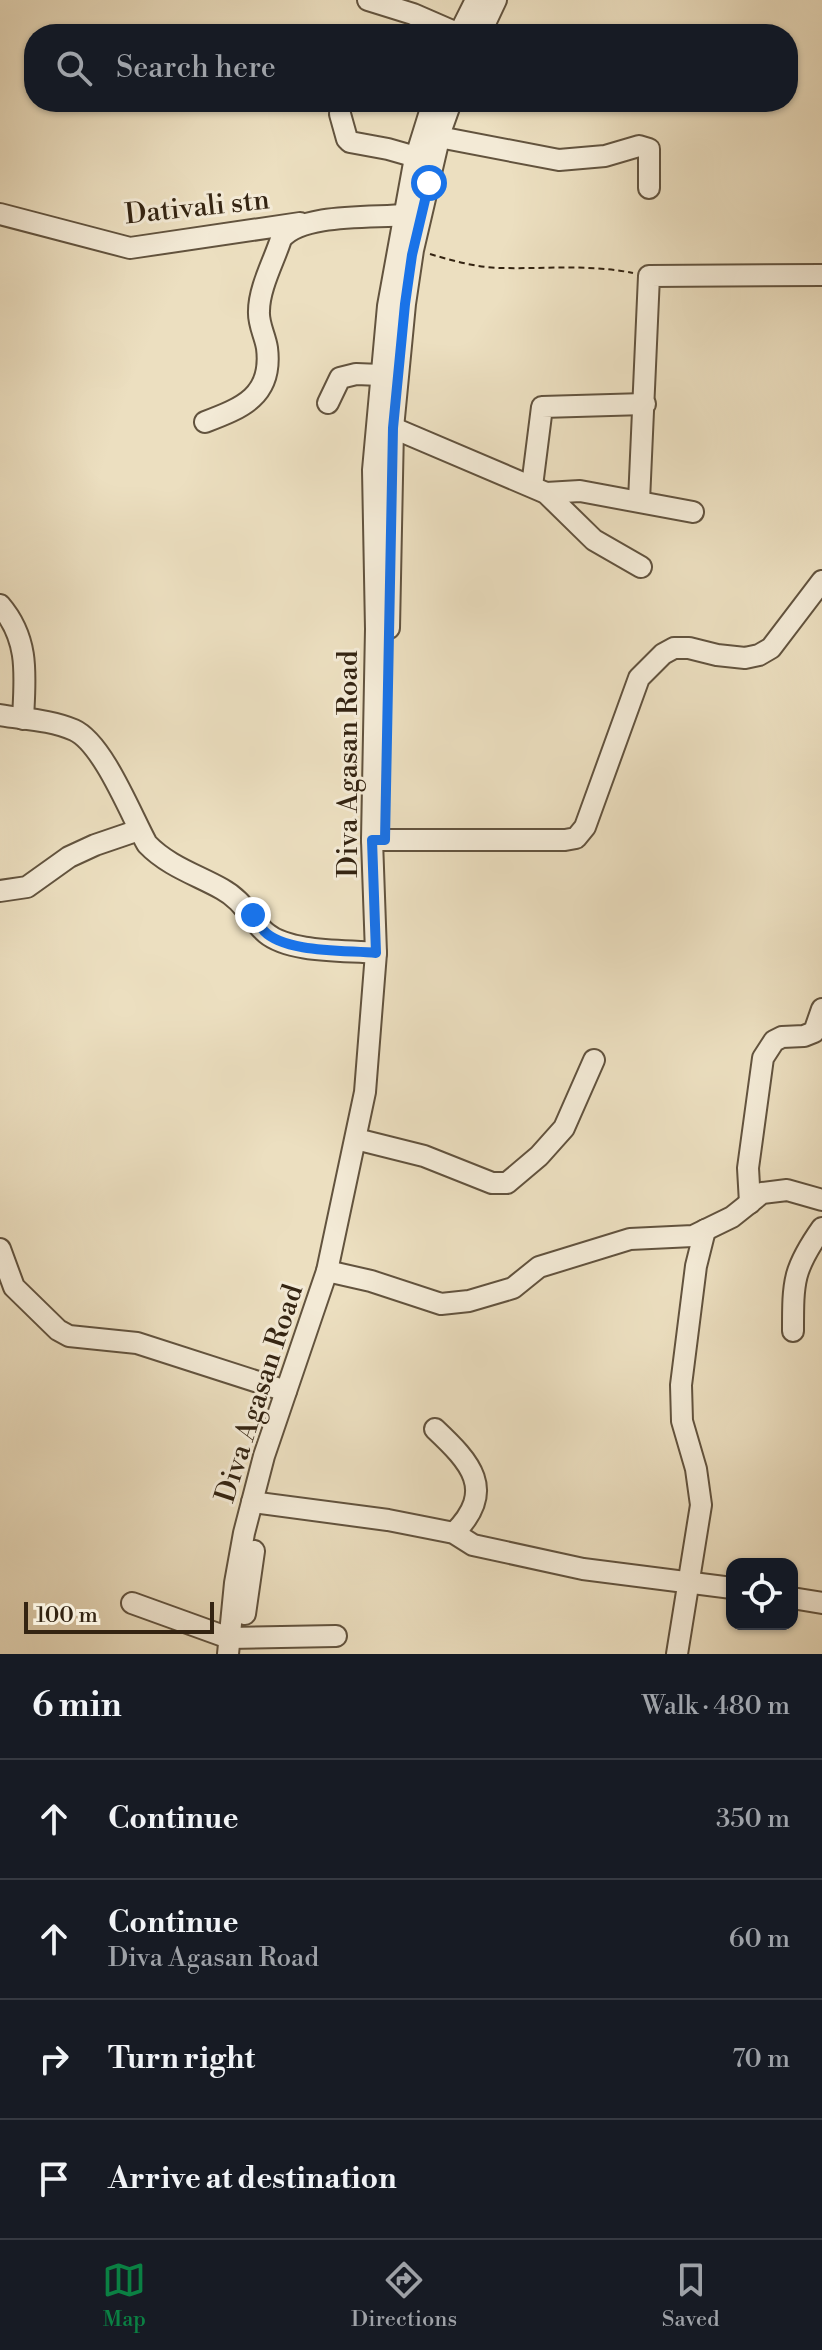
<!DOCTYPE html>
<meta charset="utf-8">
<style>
:root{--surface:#171b24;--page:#20242c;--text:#f1f3f6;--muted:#9ea1a6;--line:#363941;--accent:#0b8043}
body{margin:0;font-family:"Libre Bodoni",serif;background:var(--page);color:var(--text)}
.controls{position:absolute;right:24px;bottom:24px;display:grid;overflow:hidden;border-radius:16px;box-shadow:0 2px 6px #0004}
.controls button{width:72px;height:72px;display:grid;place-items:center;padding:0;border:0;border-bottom:2px solid var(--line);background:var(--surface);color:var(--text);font:40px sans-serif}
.scale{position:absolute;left:24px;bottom:20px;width:190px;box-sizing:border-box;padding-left:8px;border:4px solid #342412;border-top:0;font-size:22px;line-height:28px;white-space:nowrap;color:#342412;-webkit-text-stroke:6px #f3ead6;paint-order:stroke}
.stop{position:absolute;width:24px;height:24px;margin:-18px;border:6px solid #1a73e8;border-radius:50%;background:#fff}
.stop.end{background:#1a73e8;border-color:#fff;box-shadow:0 2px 8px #0008}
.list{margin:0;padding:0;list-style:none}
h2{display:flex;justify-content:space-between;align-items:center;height:104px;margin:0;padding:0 32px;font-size:34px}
h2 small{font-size:26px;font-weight:400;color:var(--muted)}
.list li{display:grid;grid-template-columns:52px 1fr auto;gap:24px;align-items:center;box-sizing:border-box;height:120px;padding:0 32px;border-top:2px solid var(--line)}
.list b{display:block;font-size:30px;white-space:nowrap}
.list p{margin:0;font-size:26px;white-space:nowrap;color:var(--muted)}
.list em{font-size:26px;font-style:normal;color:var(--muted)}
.icon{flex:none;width:44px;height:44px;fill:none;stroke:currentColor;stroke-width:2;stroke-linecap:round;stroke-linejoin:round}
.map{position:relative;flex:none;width:822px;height:1654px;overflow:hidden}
.search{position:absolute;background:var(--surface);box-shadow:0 2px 6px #0004;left:24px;right:24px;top:24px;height:88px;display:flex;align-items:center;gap:20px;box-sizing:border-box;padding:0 28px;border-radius:32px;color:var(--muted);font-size:30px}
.sheet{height:584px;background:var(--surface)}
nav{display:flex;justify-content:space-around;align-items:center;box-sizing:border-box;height:112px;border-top:2px solid var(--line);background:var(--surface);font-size:22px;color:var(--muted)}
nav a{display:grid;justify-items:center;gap:4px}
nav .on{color:var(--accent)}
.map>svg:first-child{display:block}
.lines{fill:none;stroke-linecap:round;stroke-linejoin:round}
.minor-casing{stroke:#62533e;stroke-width:24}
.path{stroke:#342412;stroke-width:2;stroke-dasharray:6 4;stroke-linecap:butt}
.minor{stroke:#f3ead6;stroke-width:20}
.route{stroke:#1a73e8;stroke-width:10}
.labels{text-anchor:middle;stroke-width:6;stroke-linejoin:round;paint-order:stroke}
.street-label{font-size:28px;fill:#342412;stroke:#f3ead6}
</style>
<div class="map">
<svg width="822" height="1654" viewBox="0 0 822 1654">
<rect width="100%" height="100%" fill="#ecdfc0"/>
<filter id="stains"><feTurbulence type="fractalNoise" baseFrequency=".0025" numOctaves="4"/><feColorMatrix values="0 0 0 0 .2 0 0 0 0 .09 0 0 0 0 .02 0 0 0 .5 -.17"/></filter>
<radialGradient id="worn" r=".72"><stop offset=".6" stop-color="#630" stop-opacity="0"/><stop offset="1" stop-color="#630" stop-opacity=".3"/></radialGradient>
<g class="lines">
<defs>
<g id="minor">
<polyline points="368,0 413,14 459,34"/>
<polyline points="459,34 476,0"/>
<polyline points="480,34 496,0"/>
<polyline points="340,114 347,139 350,142 388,149 416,157"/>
<polyline points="439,137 559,160 605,156 639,146 649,149 649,188"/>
<polyline points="0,214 130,248 300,223"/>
<polyline points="328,403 340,378 356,374 381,375"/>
<path d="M205,422C242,408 273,396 267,348C265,335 258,324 259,311C259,288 274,261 281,239C301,213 373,218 405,215"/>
<polyline points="384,424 546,493 594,540 641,567"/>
<polyline points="532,486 542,407 645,404"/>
<polyline points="546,493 580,491 693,512"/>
<polyline points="639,501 649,276 822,275"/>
<path d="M0,605C30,640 25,676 23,719"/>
<polyline points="389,628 393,428 405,304 413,250 441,130 451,102"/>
<path d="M0,715C24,719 51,720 74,730C103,743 131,815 147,844C168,866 197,875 222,889C244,901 249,918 266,933C290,953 346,950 376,953"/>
<polyline points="372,840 565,840 576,838 585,827 639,678 663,654 674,648 689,648 717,655 745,658 759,655 771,648 822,581"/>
<polyline points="0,891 27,887 69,857 95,845 139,830"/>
<polyline points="356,1139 424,1156 492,1183 507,1183 539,1156 564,1128 594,1060"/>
<polyline points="750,1203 748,1168 763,1058 774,1041 782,1037 804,1036 814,1032 822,1009"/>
<polyline points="0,1249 14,1287 58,1330 69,1336 137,1343 286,1391"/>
<polyline points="327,1271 371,1281 441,1304 469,1301 513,1288 539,1267 630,1239 693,1236 732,1217 762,1193 787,1190 822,1200"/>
<path d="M793,1331C793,1281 793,1269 822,1228"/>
<path d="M435,1429C470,1462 497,1490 454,1533"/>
<polyline points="252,1502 388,1520 454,1533 473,1545 583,1569 732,1588"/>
<polyline points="792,1598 822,1603"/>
<polyline points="132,1603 229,1638 336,1636"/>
<polyline points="245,1614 254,1551"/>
<polyline points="228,1654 235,1583 244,1533 264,1456 327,1271 365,1092 376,953 372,840 376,629 373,470 388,306 414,163 433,102"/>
<polyline points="677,1654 701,1505 696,1469 682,1421 681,1385 696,1266 705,1230"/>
</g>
</defs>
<use href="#minor" class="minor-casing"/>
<path class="path" d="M430,254C453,261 479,268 503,268C547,269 589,264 633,273"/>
<use href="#minor" class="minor"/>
</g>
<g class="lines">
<path class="route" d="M253,915C256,920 260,926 264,931C285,953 346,950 376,953L372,840H385L393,428L405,304L412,255L429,183"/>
</g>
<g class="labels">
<g class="street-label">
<text transform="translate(197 206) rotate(-6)" y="10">Dativali stn</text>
<text transform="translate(347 764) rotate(-90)" y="10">Diva Agasan Road</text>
<text transform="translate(258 1393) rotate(-72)" y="10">Diva Agasan Road</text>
</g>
</g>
<rect width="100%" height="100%" filter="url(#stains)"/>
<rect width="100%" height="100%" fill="url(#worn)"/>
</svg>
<div class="controls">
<button><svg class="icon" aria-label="locate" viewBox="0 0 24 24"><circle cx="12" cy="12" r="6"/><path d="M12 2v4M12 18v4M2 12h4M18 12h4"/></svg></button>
</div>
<div class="scale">100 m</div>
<div class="stop" style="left:429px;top:183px"></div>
<div class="stop end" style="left:253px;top:915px"></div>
<div class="search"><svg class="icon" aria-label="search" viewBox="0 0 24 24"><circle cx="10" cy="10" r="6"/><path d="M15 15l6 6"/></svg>Search here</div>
</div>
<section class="sheet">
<h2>6 min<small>Walk · 480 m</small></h2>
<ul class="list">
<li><svg class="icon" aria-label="ahead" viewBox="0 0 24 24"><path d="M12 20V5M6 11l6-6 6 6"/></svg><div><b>Continue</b></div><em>350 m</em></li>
<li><svg class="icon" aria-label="ahead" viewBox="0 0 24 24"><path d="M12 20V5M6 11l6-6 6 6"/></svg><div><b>Continue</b><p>Diva Agasan Road</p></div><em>60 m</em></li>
<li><svg class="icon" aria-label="right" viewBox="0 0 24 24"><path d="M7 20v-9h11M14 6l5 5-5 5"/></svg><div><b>Turn right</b></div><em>70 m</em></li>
<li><svg class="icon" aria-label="arrive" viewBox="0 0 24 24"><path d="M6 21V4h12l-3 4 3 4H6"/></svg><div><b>Arrive at destination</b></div></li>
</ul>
</section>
<nav>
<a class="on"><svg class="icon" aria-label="map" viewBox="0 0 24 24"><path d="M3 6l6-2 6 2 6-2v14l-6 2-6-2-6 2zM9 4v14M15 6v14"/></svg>Map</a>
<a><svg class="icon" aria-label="directions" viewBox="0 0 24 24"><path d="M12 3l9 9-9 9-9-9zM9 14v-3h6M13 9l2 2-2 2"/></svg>Directions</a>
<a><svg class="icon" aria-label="saved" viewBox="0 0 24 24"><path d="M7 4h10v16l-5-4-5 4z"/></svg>Saved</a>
</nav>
